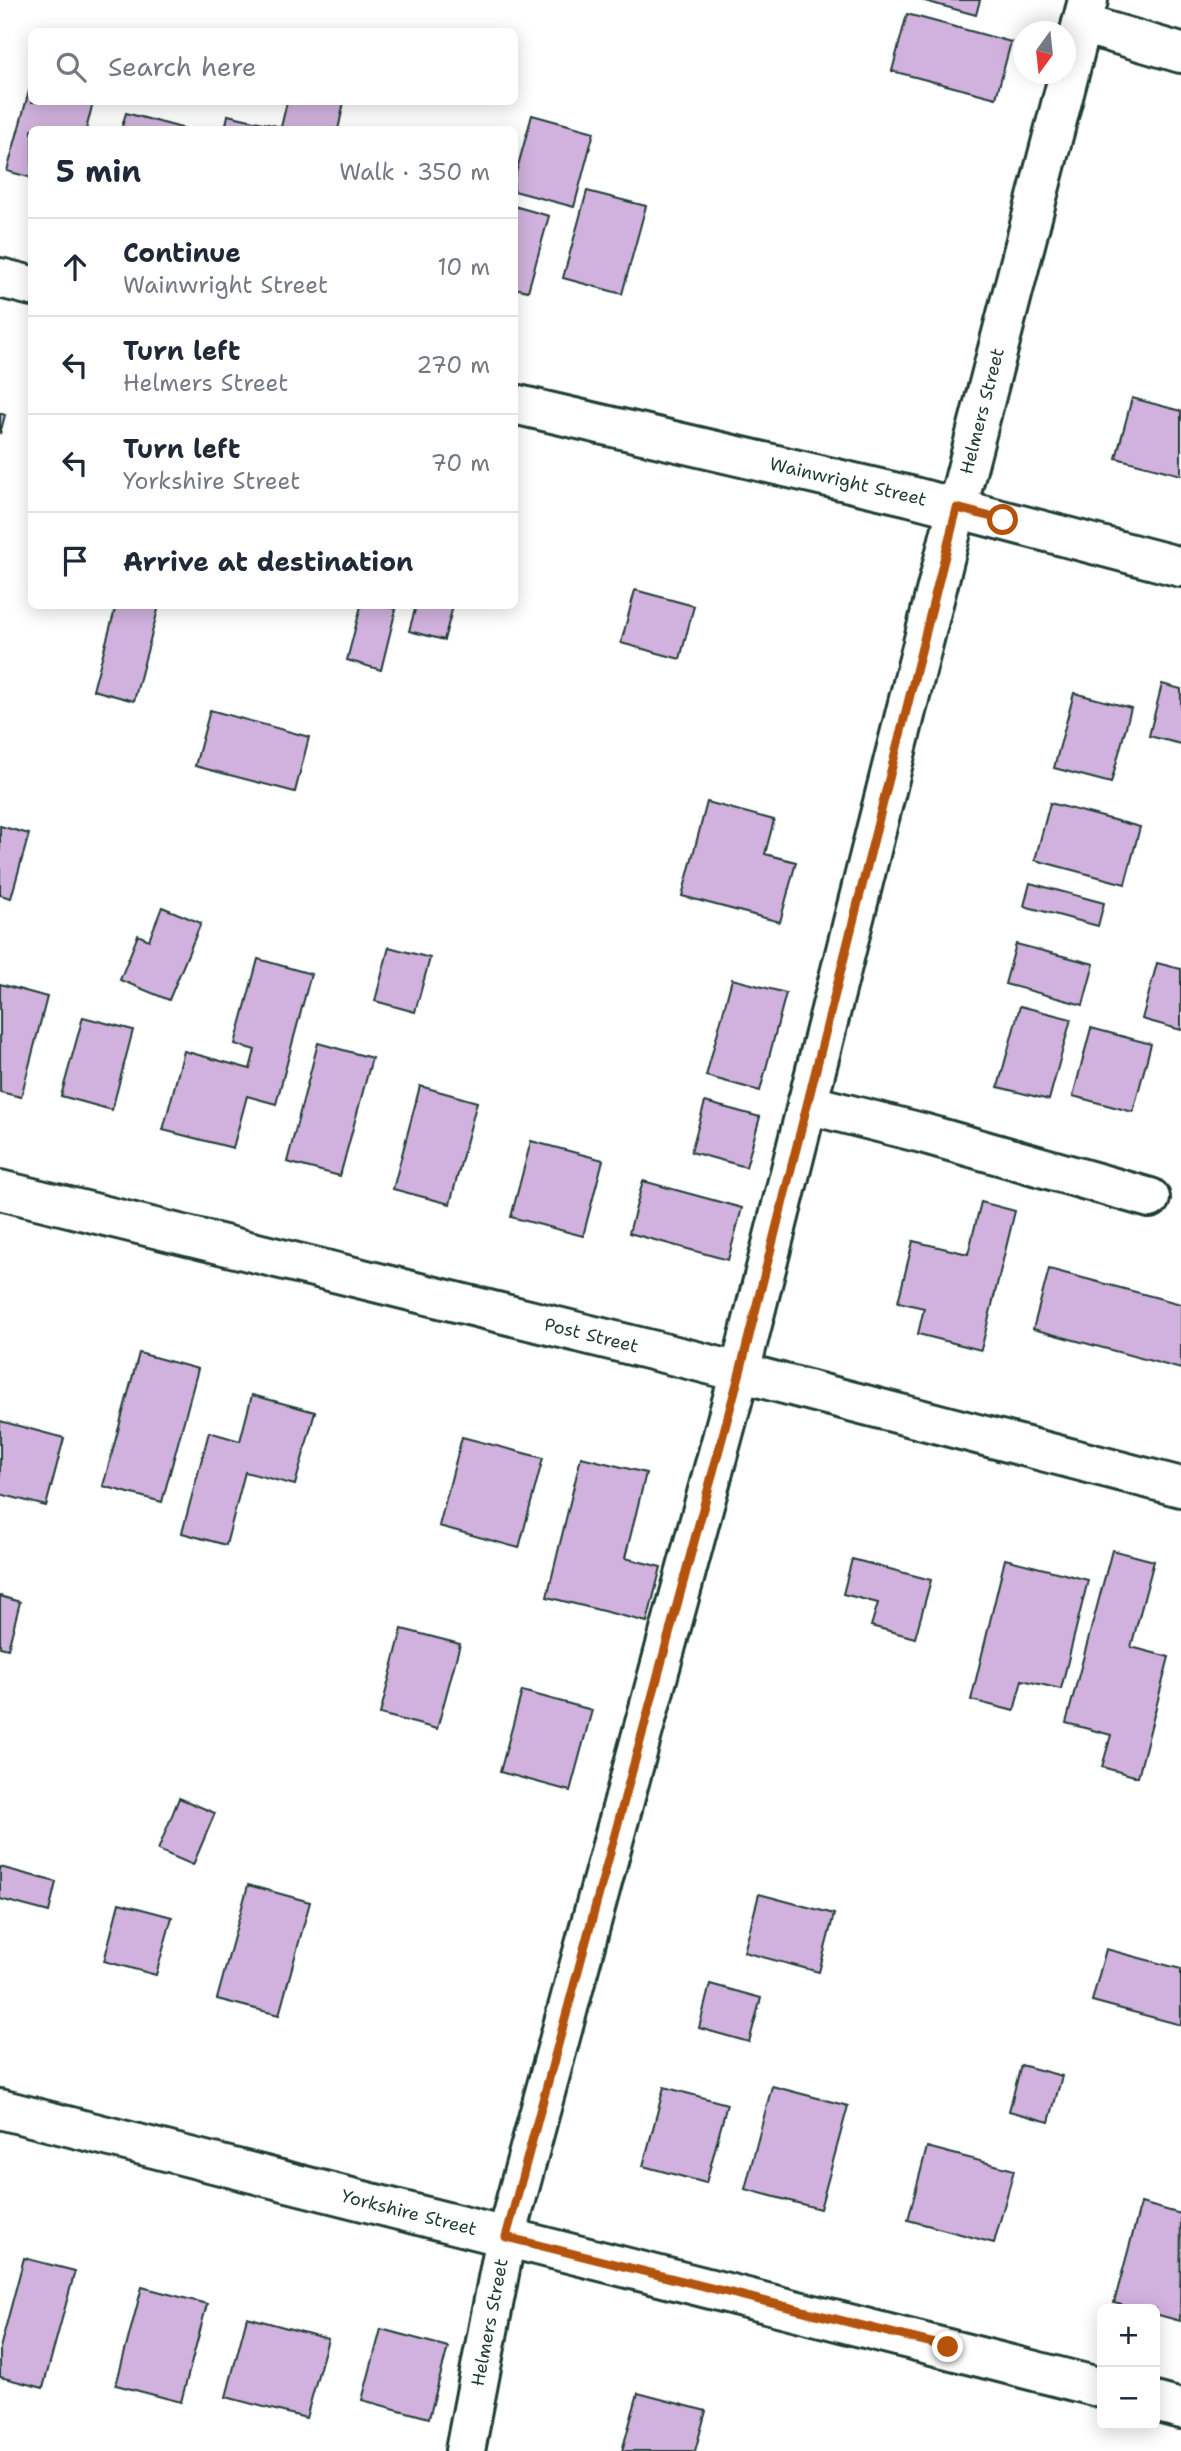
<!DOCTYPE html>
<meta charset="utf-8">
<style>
:root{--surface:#fff;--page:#f2f2f3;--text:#1f2937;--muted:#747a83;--line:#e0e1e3}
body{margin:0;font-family:"Shantell Sans",sans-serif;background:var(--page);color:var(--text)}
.controls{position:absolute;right:21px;bottom:21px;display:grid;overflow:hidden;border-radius:10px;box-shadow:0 4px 18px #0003}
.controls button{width:63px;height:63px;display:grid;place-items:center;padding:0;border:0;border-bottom:2px solid var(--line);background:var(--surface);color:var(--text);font:35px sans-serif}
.compass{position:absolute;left:1013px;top:21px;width:63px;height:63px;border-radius:50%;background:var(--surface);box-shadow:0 4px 18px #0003;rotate:195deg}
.stop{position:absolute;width:21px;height:21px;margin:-16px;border:5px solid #b45309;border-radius:50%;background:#fff}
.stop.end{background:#b45309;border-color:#fff;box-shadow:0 2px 7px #0008}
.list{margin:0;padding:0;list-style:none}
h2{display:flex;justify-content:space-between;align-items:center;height:91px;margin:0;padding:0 28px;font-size:30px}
h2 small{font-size:23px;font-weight:400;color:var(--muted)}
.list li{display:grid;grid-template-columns:46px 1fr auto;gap:21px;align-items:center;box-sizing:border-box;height:98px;padding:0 28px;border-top:2px solid var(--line)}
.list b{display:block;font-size:26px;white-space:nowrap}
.list p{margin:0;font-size:23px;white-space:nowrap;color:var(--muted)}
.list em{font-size:23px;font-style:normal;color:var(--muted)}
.icon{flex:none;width:38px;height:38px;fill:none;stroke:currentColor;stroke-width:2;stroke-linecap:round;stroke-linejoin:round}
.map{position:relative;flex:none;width:1181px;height:2451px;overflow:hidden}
.search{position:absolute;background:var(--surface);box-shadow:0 4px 18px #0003;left:28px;top:28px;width:490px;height:77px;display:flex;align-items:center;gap:18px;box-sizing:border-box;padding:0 24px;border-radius:10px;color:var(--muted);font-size:26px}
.panel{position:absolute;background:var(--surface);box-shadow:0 4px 18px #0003;left:28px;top:126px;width:490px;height:483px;border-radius:10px}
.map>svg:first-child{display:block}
.building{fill:#d1b2de;stroke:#1f3d34;stroke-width:2}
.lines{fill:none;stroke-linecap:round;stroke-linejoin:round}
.minor-casing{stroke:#1f3d34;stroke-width:44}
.minor{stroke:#fff;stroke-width:38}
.route{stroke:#b45309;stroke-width:9}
.labels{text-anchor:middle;stroke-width:5;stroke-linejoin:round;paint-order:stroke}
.street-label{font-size:18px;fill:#1f3d34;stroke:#fff}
</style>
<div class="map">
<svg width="1181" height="2451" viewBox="0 0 1181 2451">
<rect width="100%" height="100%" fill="#fff"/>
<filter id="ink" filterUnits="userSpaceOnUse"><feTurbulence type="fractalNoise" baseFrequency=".0143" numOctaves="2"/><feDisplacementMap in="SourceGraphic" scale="14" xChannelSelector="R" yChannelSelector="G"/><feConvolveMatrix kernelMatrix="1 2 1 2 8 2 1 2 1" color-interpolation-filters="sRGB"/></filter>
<g filter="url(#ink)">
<g class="building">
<polygon points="921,0 980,0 976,15"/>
<polygon points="907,14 1011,42 996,98 892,71"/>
<polygon points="32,80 32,102 93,102 86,130 32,130 32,178 7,171"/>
<polygon points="287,102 344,102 338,130 225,130 228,115 281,127"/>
<polygon points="126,113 189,130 121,130"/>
<polygon points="532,115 594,132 574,207 514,191 514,180"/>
<polygon points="587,191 646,206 622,294 563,278"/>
<polygon points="514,206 549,216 528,291 514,288"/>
<polygon points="1132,398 1181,411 1181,475 1116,458"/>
<polygon points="0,413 5,415 0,434"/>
<polygon points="635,590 694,606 680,659 621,643"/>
<polygon points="116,606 159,606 134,701 93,690"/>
<polygon points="361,606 383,606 396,609 381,670 347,660"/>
<polygon points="416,606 453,606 444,640 409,631"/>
<polygon points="1162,684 1181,689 1181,744 1149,736"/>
<polygon points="1074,693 1131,708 1111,783 1054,768"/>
<polygon points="210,710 309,737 295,792 195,766"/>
<polygon points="707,802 774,820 765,854 796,862 780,922 682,896"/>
<polygon points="1050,803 1140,827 1125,884 1035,860"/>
<polygon points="0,826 29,834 11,898 0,895"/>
<polygon points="1030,883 1104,903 1098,926 1024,906"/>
<polygon points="162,907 201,923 169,1000 120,980 138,935 149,940"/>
<polygon points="1016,944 1094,964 1083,1005 1005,984"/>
<polygon points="389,947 430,958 415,1012 375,1001"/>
<polygon points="258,959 311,974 276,1104 247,1096 233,1148 163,1130 184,1051 250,1069 255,1050 235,1044"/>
<polygon points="1157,963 1181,969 1181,1030 1142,1019"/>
<polygon points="732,979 786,993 760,1091 706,1076"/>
<polygon points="0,984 47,997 21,1097 0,1092"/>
<polygon points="1020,1006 1071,1019 1049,1100 998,1087"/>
<polygon points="83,1017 133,1030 112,1110 61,1096"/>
<polygon points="1091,1028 1151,1044 1133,1112 1073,1096"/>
<polygon points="318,1043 372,1058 340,1176 287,1162"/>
<polygon points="420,1086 477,1102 450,1204 393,1189"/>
<polygon points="705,1102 760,1117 746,1167 691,1152"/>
<polygon points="531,1141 603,1160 583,1236 511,1217"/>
<polygon points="643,1181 742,1208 728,1260 629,1233"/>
<polygon points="981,1202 1015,1211 981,1350 918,1334 924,1308 898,1302 913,1241 968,1254"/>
<polygon points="1049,1269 1181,1304 1181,1369 1033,1329"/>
<polygon points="139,1353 198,1369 162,1502 103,1486"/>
<polygon points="252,1395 315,1412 295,1485 245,1472 226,1545 182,1533 209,1432 240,1441"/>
<polygon points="0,1421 64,1438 46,1506 0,1494"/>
<polygon points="462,1437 543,1458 519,1548 439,1526"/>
<polygon points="581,1457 646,1473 625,1558 661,1567 647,1622 547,1597"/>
<polygon points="1112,1550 1154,1561 1131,1647 1169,1657 1138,1777 1102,1767 1111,1735 1066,1723"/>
<polygon points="852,1559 931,1580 915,1638 871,1626 878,1603 843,1594"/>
<polygon points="1005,1559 1088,1580 1061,1689 1022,1680 1014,1711 971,1700"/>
<polygon points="0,1596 20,1602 8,1649 0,1647"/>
<polygon points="402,1629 460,1644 437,1729 380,1714"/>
<polygon points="522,1691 592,1710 570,1791 500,1772"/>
<polygon points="179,1798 215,1813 193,1865 158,1850"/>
<polygon points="0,1867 56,1882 49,1912 0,1899"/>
<polygon points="248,1885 310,1902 279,2015 217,1999"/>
<polygon points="759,1894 834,1914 819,1972 744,1952"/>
<polygon points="119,1903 172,1917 156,1975 104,1961"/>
<polygon points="1106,1949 1181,1969 1181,2025 1092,2001"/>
<polygon points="710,1984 761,1998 749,2042 699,2028"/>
<polygon points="1021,2065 1062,2076 1049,2122 1009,2111"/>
<polygon points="772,2086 848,2106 820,2209 745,2189"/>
<polygon points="664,2087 727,2104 706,2183 643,2166"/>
<polygon points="927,2147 1014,2170 994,2243 908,2220"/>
<polygon points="1141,2203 1181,2214 1180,2321 1155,2314 1155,2309 1137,2309 1114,2303"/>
<polygon points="24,2258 75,2271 43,2388 0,2377 0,2348"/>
<polygon points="142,2287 207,2304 181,2402 116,2385"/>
<polygon points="247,2317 328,2339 306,2418 226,2397"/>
<polygon points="381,2329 448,2347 429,2418 362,2400"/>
<polygon points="638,2393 706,2411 695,2451 622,2451"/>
</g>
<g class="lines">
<defs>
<g id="minor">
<polyline points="1082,24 1181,53"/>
<polyline points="0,278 32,286"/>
<path id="s1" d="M514,404L910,496L1181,567"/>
<polyline points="807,1104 922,1133 1150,1198"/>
<path id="s2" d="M0,1190L696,1361L1181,1487"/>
<path id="s3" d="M0,2109L1102,2388"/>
<polyline points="1155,2402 1181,2409"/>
<path id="s4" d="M465,2451L506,2237L740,1372L957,508L1088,0"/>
</g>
</defs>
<use href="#minor" class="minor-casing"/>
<use href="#minor" class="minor"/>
</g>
</g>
<g class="lines" filter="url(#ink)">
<polyline class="route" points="948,2347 506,2237 740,1372 957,508 1003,520"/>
</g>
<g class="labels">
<g class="street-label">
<text dy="6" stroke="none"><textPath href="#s4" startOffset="2105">Helmers Street</textPath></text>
<text dy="6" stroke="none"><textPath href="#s1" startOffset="343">Wainwright Street</textPath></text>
<text dy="6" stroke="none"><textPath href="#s2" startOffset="609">Post Street</textPath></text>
<text dy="6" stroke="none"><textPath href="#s3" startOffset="422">Yorkshire Street</textPath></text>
<text dy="6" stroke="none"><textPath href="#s4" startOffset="131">Helmers Street</textPath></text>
</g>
</g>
</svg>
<div class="controls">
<button>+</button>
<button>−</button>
</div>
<svg class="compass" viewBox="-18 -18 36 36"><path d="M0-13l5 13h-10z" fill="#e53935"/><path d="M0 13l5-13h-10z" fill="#747a83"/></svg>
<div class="stop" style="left:1003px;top:520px"></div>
<div class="stop end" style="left:948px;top:2347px"></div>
<div class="search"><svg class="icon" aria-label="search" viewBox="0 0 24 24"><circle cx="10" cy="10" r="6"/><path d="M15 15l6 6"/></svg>Search here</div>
<section class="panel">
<h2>5 min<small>Walk · 350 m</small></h2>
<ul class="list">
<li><svg class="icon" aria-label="ahead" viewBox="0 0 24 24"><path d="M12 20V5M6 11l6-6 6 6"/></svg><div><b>Continue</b><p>Wainwright Street</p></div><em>10 m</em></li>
<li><svg class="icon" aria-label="left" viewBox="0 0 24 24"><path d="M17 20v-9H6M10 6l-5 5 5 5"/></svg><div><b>Turn left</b><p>Helmers Street</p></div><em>270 m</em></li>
<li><svg class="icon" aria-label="left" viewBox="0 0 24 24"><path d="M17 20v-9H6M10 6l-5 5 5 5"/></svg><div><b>Turn left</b><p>Yorkshire Street</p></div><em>70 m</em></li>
<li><svg class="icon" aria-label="arrive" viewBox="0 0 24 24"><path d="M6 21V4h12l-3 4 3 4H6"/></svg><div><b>Arrive at destination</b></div></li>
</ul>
</section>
</div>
